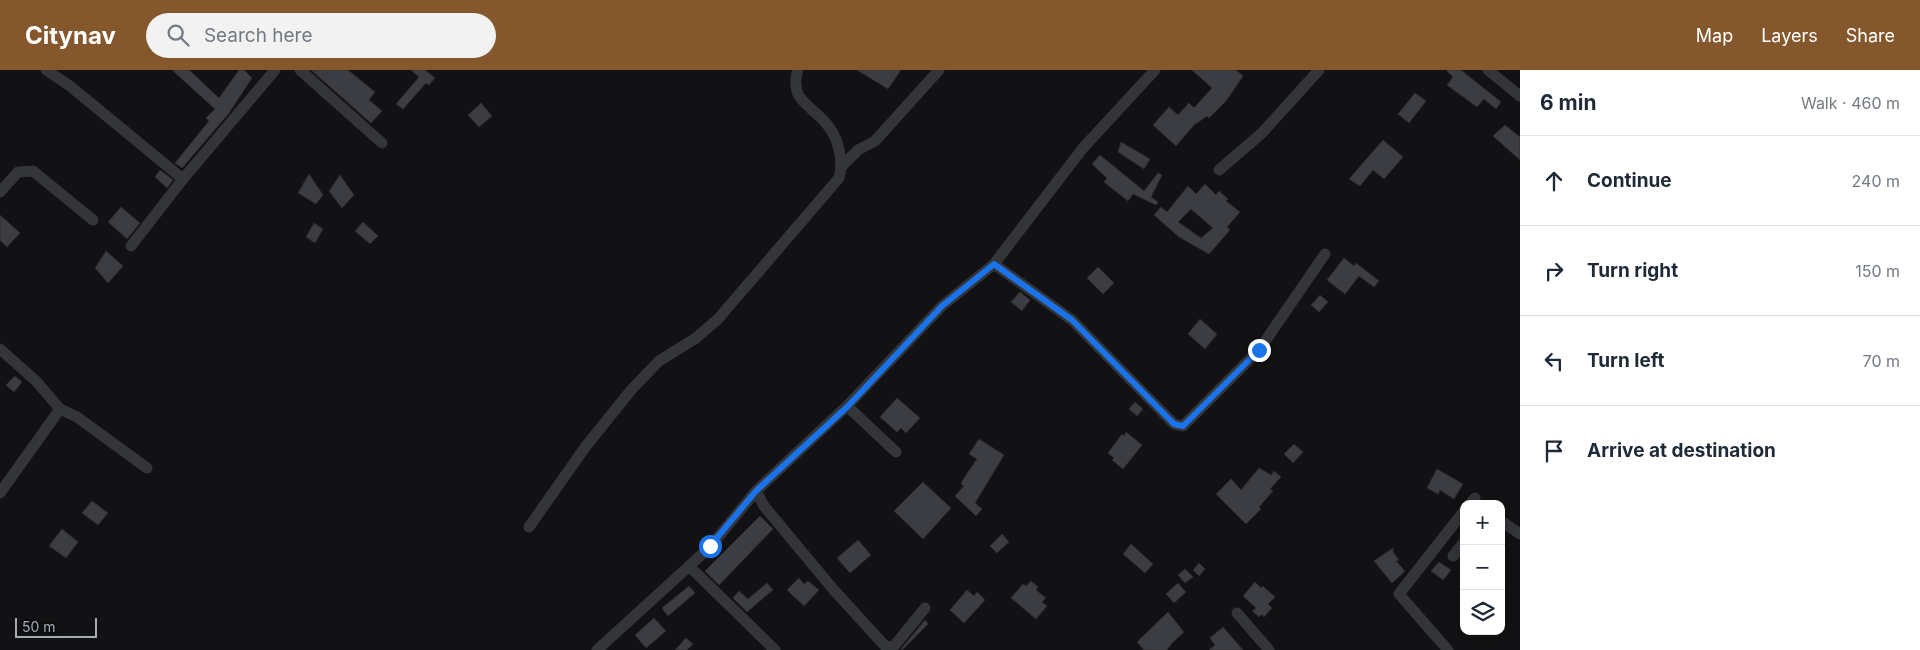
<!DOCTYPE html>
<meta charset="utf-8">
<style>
:root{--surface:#fff;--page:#f2f2f3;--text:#1f2937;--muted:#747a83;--line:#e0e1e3;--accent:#84582c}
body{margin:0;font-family:Inter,sans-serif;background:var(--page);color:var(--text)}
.controls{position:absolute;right:15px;bottom:15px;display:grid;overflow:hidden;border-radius:10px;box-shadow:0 2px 12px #0003}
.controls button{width:45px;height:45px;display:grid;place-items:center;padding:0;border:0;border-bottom:1px solid var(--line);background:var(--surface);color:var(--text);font:25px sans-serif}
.scale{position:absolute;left:15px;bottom:12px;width:82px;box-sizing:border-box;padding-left:5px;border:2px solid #a2abb6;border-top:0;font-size:14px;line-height:18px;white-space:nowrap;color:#a2abb6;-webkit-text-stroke:4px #0d0d0f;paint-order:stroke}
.stop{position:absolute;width:15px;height:15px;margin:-11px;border:4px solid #1a73e8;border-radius:50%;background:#fff}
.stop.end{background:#1a73e8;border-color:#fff;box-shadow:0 1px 5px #0008}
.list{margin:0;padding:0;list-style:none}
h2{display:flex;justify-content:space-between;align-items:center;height:65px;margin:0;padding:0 20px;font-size:21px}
h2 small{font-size:16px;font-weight:400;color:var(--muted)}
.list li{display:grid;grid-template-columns:32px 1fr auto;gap:15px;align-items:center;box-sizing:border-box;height:90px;padding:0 20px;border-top:1px solid var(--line)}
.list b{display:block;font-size:19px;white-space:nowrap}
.list em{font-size:16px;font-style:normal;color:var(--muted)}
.icon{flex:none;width:28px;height:28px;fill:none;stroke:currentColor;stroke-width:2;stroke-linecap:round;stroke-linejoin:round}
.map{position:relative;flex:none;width:1520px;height:580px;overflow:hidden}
header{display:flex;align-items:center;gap:30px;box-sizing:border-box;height:70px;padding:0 25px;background:var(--accent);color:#fff}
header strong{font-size:24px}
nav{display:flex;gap:28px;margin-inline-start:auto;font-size:18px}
.search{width:350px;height:45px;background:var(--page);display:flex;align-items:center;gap:12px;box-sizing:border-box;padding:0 18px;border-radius:28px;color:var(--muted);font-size:19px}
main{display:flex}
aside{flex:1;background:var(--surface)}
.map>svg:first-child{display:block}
.building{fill:#3c3d42;stroke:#2c2c30;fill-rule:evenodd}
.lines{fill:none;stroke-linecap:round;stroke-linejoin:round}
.minor{stroke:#333539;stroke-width:11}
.route{stroke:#1a73e8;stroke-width:6}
</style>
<header>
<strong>Citynav</strong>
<div class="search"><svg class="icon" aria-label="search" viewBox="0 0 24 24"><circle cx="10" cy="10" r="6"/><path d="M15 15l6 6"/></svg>Search here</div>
<nav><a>Map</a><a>Layers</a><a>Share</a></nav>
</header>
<main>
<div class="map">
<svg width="1520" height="580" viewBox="0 0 1520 580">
<rect width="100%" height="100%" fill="#121214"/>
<g class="building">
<polygon points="172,0 189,0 219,28 239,0 244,0 252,8 229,43 182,98 175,93 209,51 206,48 215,39"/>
<polygon points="311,0 348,0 375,22 369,30 382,41 371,53"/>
<polygon points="411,0 425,0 435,8 429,15 426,13 403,39 396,34 419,7"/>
<polygon points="857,0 901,0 888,19"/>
<polygon points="1192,0 1236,0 1243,6 1226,31 1209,48 1207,46 1194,55 1176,76 1153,55 1169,37 1178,45 1189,33 1194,38 1212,18"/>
<polygon points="1446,0 1461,0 1501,32 1496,39 1484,29 1477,37 1447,15 1453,7"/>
<polygon points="1415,23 1426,31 1409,53 1398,44"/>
<polygon points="481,33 492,46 479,57 468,45"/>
<polygon points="1505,55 1520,67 1520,90 1493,66"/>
<polygon points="1383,70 1403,87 1384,109 1373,100 1360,116 1349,109"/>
<polygon points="1121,72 1150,89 1144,99 1118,82"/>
<polygon points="1100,85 1144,121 1158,103 1162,105 1151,127 1158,132 1156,135 1133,124 1128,131 1104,112 1107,108 1092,94"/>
<polygon points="160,100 173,110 167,118 155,107"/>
<polygon points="309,104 323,125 316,134 298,123"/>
<polygon points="340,105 354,125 342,138 329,121"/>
<path d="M1205,114L1216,125L1219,121L1228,129L1226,131L1240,142L1227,157L1230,160L1209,184L1179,167L1154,145L1161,137L1167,142L1188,116L1196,124ZM1191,139L1213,158L1201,168L1178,152Z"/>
<polygon points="121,137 140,153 127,169 108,152"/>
<polygon points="0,145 20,163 7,177 0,170"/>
<polygon points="363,152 378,166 370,174 355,161"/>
<polygon points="314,153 323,159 315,173 306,167"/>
<polygon points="106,181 123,196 108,213 95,198"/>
<polygon points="1344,188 1354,196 1356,193 1379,211 1374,217 1359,206 1345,224 1327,210"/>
<polygon points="1098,197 1114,213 1103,224 1087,208"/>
<polygon points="1020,222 1030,230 1022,241 1011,232"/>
<polygon points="1320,225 1328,232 1319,242 1311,235"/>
<polygon points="1200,249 1217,264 1205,279 1188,264"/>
<polygon points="15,306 22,312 14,322 6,315"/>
<polygon points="897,328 920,348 906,363 901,358 897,362 880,347"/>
<polygon points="1135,332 1143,339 1137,346 1129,339"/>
<polygon points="1126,362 1142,375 1123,399 1112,390 1114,388 1108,383 1122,364 1124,366"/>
<polygon points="979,369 1004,385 975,433 982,439 976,446 955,426 964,416 961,414 964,408 977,389 969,384"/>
<polygon points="1294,374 1303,382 1293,393 1284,384"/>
<polygon points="1259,398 1271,405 1274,401 1281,407 1270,419 1273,421 1259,437 1261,439 1246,454 1216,424 1231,409 1241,420"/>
<polygon points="1437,399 1463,414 1454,429 1440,420 1438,424 1427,418"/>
<polygon points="923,412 951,438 923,469 894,441"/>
<polygon points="92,431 108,443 98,455 82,443"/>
<polygon points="760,446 773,459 719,515 705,501"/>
<polygon points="62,459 78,472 66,488 49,476"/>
<polygon points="1002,464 1009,472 997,483 990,476"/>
<polygon points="858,470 871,485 850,503 837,488"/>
<polygon points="1131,474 1153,494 1145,503 1123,484"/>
<polygon points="1393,478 1393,482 1399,490 1396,491 1405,501 1392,513 1374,491"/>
<polygon points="1439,492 1451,500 1443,510 1431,501"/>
<polygon points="1199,493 1205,499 1199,506 1193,500"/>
<polygon points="1185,499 1193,507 1185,513 1178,505"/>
<polygon points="799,508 804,514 808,511 819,520 804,536 787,520"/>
<polygon points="1031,511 1038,517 1036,520 1046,528 1042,532 1047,536 1036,549 1011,528 1023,514 1026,516"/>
<polygon points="1255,512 1261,518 1263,516 1275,527 1268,534 1272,538 1264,547 1262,544 1259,547 1252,541 1256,538 1243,526"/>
<polygon points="767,513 773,520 747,542 733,528 739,521 748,529"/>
<polygon points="1178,513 1186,522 1174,533 1166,524"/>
<polygon points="689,516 695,523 668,546 662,538"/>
<polygon points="967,520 974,526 977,522 985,530 964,553 950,540"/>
<polygon points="1168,542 1184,562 1172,573 1167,580 1144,580 1137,572"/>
<polygon points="654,548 666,561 646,578 635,565"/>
<polygon points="925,550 928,554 902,580 901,579"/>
<polygon points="1223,557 1243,580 1209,580 1215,575 1210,568"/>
<polygon points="686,568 693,574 687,580 675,580"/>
</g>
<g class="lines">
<g class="minor">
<polyline points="46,0 70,16 183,109"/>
<polyline points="300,0 382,73"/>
<polyline points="1488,0 1520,26"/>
<polyline points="843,95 858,80 875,71 939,0"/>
<polyline points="1219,100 1262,63 1319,0"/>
<polyline points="0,122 18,102 33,101 93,150"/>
<polyline points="131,176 183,109 275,0"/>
<polyline points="994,194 1072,250 1174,354 1183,356 1259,280 1325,184"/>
<polyline points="0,279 36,311 60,339 0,423"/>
<polyline points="847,336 896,382"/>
<polyline points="60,339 77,347 147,398"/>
<polyline points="756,421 764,436 833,519 885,576 891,577 895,575 925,538"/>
<polyline points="1470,434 1475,428"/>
<polyline points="1501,451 1520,464"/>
<path d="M529,457L586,376L632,319L659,291L696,268L718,249L839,108C844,90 838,65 824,51C817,43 805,35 799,26C795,19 795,7 798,0"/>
<polyline points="1453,486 1464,472"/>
<polyline points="689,496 775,580"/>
<polyline points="1237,543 1269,580"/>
<polyline points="597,580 710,477 756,421 847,336 942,236 994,194 1083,78 1155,0"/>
<polyline points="1448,580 1399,524 1464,441"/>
</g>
</g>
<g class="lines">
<polyline class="route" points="710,476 756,421 848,336 942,236 994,194 1072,250 1174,354 1183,356 1259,280"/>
</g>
</svg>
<div class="controls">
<button>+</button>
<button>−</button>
<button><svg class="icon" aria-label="layers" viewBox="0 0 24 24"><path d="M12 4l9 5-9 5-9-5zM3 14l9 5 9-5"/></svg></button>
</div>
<div class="scale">50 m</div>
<div class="stop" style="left:710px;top:476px"></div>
<div class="stop end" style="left:1259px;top:280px"></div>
</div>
<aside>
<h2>6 min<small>Walk · 460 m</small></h2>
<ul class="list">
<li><svg class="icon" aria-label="ahead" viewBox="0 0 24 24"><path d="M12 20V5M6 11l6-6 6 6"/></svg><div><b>Continue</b></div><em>240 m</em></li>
<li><svg class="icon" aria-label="right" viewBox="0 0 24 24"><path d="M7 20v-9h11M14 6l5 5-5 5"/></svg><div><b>Turn right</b></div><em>150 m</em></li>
<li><svg class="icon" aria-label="left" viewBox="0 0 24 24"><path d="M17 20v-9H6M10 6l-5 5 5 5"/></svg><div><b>Turn left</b></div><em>70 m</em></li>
<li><svg class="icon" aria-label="arrive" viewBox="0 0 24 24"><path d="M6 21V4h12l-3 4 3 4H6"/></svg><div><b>Arrive at destination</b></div></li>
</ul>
</aside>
</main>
